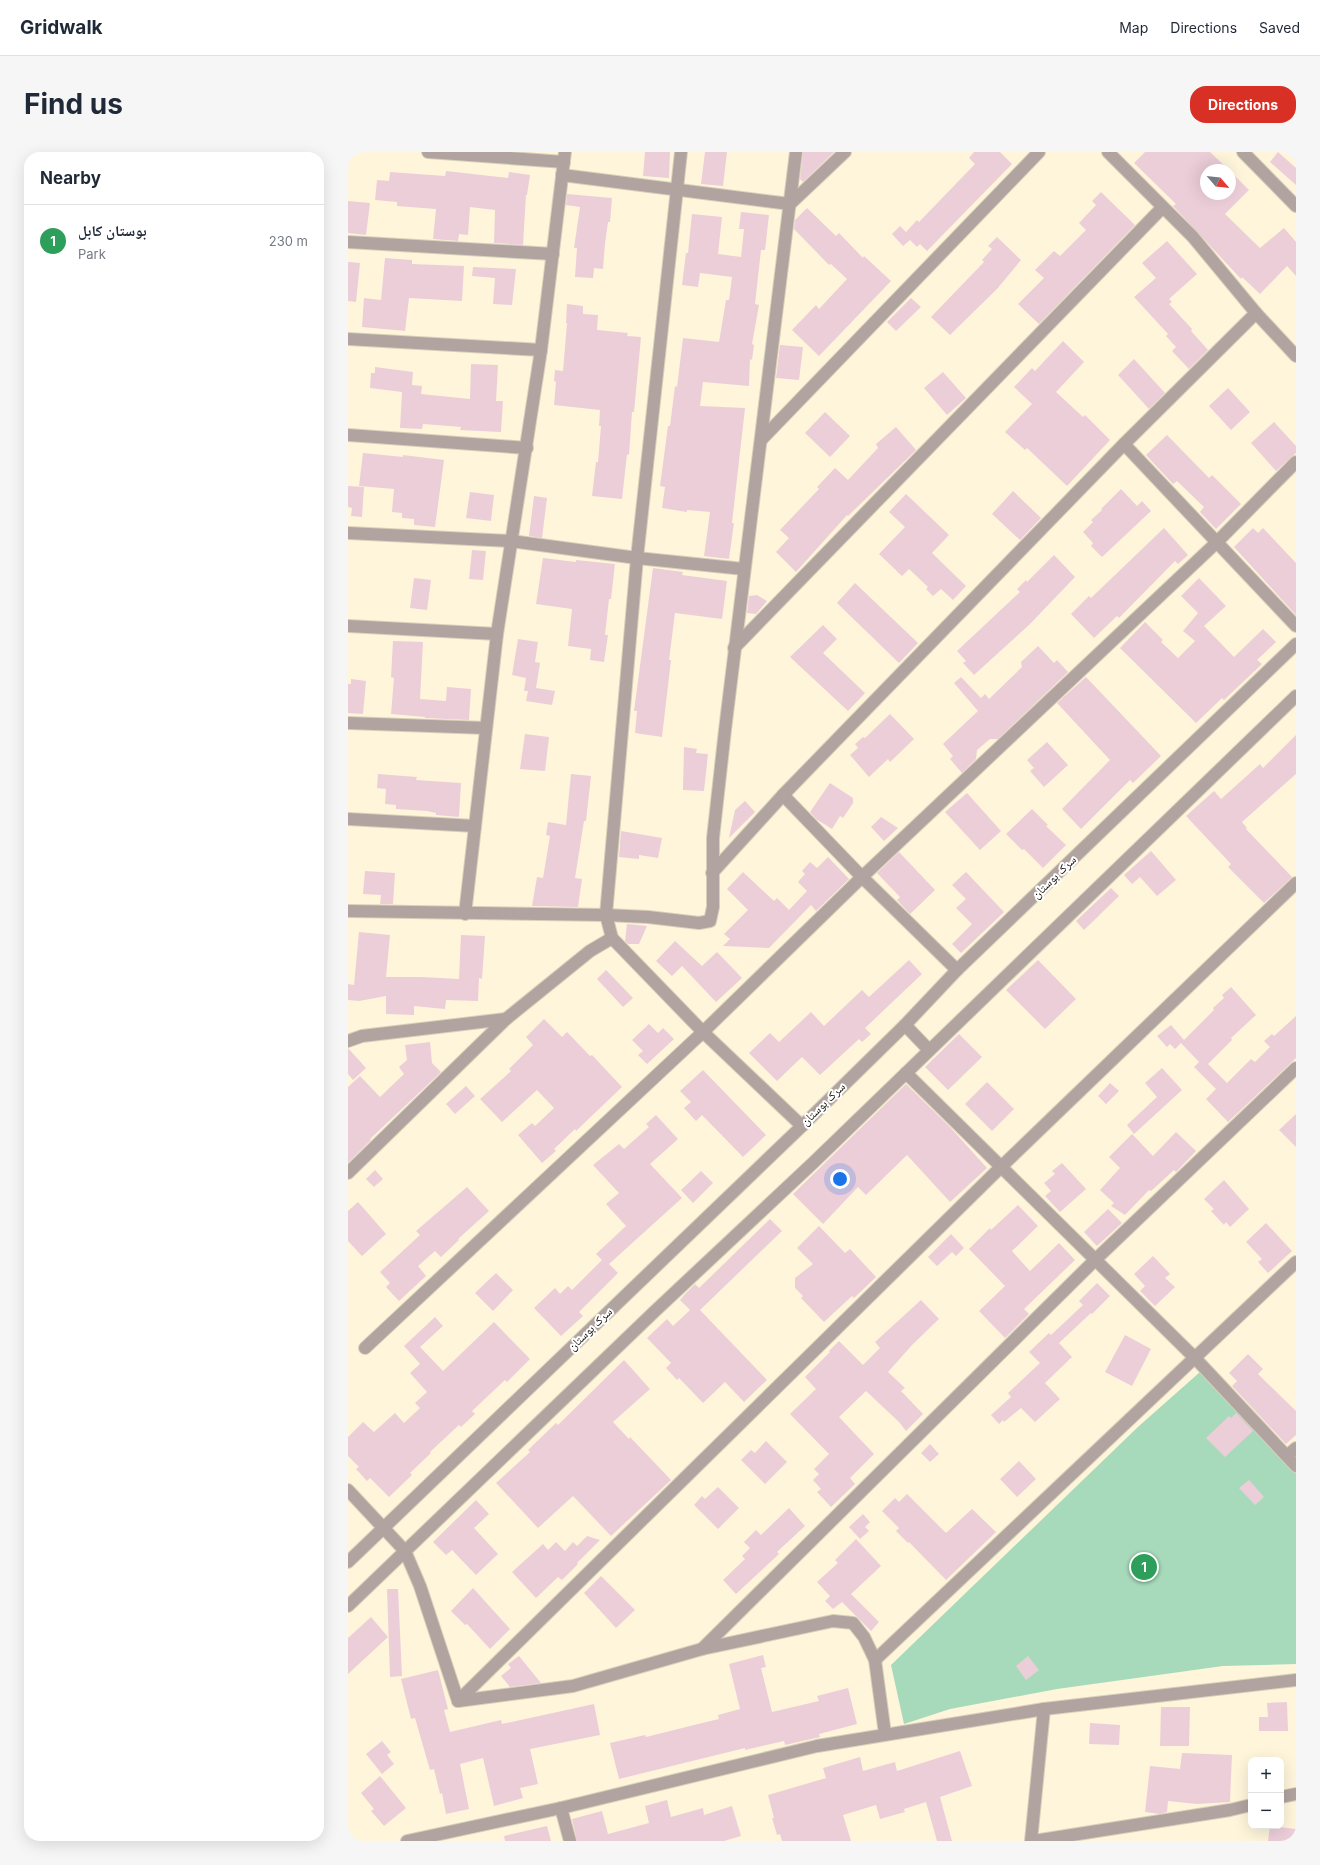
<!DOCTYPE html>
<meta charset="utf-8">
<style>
:root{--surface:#fff;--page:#f6f6f7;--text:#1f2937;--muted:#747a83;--line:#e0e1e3;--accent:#d93025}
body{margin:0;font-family:Inter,"Noto Naskh Arabic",sans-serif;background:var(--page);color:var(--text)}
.controls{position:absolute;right:12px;bottom:12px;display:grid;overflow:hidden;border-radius:8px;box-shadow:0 4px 16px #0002}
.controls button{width:36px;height:36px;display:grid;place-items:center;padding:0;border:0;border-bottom:1px solid var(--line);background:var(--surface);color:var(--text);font:20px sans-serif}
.compass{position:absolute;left:852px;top:12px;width:36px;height:36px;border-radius:50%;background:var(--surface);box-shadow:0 4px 16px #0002;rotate:118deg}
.you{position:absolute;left:492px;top:1027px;width:14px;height:14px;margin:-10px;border:3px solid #fff;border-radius:50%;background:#1a73e8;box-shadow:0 0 0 6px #1a73e833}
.badge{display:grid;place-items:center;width:26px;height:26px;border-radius:50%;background:var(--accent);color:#fff;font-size:13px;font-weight:700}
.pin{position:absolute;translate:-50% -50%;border:2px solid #fff;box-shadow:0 1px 4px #0006}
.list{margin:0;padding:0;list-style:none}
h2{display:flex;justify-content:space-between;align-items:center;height:52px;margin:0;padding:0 16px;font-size:17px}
h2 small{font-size:13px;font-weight:400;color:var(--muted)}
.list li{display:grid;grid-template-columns:26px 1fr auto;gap:12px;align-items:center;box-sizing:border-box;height:72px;padding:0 16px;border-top:1px solid var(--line)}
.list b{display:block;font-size:15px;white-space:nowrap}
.list p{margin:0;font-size:13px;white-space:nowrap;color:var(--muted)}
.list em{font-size:13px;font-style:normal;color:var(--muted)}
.map{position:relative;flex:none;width:948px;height:1689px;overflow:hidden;border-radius:16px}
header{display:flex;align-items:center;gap:24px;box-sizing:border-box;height:56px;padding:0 20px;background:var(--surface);border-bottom:1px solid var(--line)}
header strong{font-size:19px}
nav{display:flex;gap:22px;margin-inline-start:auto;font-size:14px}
.intro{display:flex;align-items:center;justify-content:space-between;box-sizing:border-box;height:96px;padding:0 24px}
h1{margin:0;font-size:28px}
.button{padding:10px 18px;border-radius:16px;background:var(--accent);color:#fff;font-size:14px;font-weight:700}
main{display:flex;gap:24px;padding:0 24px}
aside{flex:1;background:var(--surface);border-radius:16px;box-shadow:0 4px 16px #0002}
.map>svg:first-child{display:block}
.green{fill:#a6daba}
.building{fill:#ecced9}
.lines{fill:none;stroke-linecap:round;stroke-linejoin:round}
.minor-casing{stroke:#d8d0b9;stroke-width:14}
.minor{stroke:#b0a3a0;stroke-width:12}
.labels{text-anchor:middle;stroke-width:4;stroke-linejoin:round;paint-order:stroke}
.street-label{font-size:12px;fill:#110d05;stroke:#fff}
</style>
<header>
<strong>Gridwalk</strong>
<nav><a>Map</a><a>Directions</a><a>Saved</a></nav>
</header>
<div class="intro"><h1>Find us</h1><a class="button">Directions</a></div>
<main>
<aside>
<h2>Nearby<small></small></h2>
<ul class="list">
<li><span class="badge" style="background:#2e9e5b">1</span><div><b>بوستان کابل</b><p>Park</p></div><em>230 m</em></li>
</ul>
</aside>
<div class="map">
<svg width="948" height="1689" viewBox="0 0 948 1689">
<rect width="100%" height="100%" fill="#fef5db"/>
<polygon class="green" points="852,1220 948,1319 948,1512 875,1514 709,1537 602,1557 556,1572 543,1513 791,1274"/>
<g class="building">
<polygon points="297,0 322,0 321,26 295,24"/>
<polygon points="357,0 379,0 375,34 353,32"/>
<polygon points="455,0 486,0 455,30 452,27"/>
<polygon points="626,0 652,0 664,12 579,99 572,92 569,95 562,88 555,94 544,82 552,74 558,80 569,68 571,70 627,12 621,6"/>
<polygon points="797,0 862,0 881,18 858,18 858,42 882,42 882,19 901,38 877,62 912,96 936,76 948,90 948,124 939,114 912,142 894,125 893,127 825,54 828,52 786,11"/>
<polygon points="930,0 948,16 948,33 922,10"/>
<polygon points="98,19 160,26 161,20 182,23 179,43 178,43 175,93 146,91 147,58 122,55 120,83 111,82 110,89 85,87 88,57 49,54 49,50 27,48 29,28 41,29 42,20 97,24"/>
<polygon points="753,40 787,73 691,172 670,152 696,126 687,118 706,99 712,104 738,78 731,71 748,53 744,49"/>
<polygon points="219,42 264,46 262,70 260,70 257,92 255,117 246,116 245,126 227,125 229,96 226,96 232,55 218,53"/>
<polygon points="0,49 22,51 18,83 0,81"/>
<polygon points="459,56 488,84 491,81 515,106 516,104 543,129 471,204 444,178 468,153 471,157 499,127 483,112 481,113 446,77 447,68"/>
<polygon points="393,60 421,63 417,98 413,98 407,152 411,153 404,192 406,193 404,208 402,207 401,234 355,230 352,254 397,256 384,371 386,371 381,407 356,404 362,360 339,358 339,360 314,356 317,335 312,334 320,274 322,274 327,234 329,235 335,186 371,190 378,148 381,148 384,125 352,121 350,135 334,133 338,101 340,101 344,62 374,65 370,102 393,105 396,77 391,77"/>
<polygon points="649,85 673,108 649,137 602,183 583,165 636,110 634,108 644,97 640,94"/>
<polygon points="819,89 849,122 821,147 824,150 821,152 844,177 843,179 860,198 841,217 824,199 828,195 818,184 820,182 786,145 808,126 794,111"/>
<polygon points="37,106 64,108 64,112 116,114 114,149 61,146 57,179 14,175 16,146 33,148"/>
<polygon points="0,110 12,111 8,150 0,149"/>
<polygon points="125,115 168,117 164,153 145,152 147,126 124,124"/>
<polygon points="563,146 573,155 548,179 539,170"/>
<polygon points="219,152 235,154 235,162 250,163 249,178 280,181 279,184 293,185 286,260 284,260 281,303 279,302 274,347 244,344 248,310 250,310 253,274 251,274 252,258 206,253 208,230 206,229 207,218 215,219 219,171 218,171"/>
<polygon points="715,189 736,210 708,240 735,265 737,263 762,288 719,334 679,296 677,298 657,280 684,252 666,235 684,216 687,219"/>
<polygon points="432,193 455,195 451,228 428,226"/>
<polygon points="786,207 817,241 801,257 770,223"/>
<polygon points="123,212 150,213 148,249 155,249 153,280 112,278 113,275 75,272 74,277 52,276 54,240 22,236 23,221 27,221 27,215 65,220 64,233 74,234 73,242 122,247"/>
<polygon points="595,220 618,246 599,263 576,236"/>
<polygon points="880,236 902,260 883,278 861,254"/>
<polygon points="477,260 502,284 482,305 457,281"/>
<polygon points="926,270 948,294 948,301 928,319 903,291"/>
<polygon points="548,275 568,298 500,364 499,363 448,420 428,400 441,386 432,378 471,337 469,335 487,316 500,328 530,296 528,292"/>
<polygon points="819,283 861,326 864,323 893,352 868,377 852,360 856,355 829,329 825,332 798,303"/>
<polygon points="15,301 55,305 55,303 96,308 87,375 66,373 66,367 54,366 54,361 44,360 46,337 11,334"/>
<polygon points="0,334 16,335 14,365 3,364 4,356 0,355"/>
<polygon points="773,337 789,354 794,349 803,359 754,405 743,394 745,391 735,380 745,370 743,368 754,358 753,357"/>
<polygon points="665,339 693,366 672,388 644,362"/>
<polygon points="122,340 146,343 143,369 118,366"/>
<polygon points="558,342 601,383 584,401 618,434 605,448 593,437 585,444 578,437 580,435 561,417 554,424 531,402 557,375 541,360"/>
<polygon points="186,344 199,346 194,386 181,384"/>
<polygon points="816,376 840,403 830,412 827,409 771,466 769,464 746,486 723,462 741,444 743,446"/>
<polygon points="905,376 910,381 915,376 948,411 948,463 886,395"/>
<polygon points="124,398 138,399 135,428 121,427"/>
<polygon points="706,403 727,425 681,473 626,523 615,511 618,509 609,499 672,440 669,437 678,428 679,430"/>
<polygon points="195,406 228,410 228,408 267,412 263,447 261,447 257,483 260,483 256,510 242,508 243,497 220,494 224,457 188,452"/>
<polygon points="305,416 335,420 334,423 379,429 374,467 327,461 321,508 323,508 314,585 287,581 289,559 286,559"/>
<polygon points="66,426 83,428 79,458 62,456"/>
<polygon points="851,426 878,454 856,474 886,505 915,477 928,490 909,508 914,512 876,548 874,546 848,571 772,496 797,470 815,488 813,490 830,506 847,489 835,479 850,461 833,444"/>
<polygon points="507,431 570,491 551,511 489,451"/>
<polygon points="409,443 419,449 408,462 399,461 401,444"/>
<polygon points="475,473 489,487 475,501 517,541 500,559 442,505"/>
<polygon points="170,487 190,490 187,510 192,511 188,536 207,539 204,553 178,549 180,539 176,539 178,526 164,523"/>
<polygon points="45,489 75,490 72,547 98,549 99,535 123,537 121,568 77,566 77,565 43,562 46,526 43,525"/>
<polygon points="690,494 706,511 709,508 720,520 650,587 642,587 629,598 628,607 614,621 602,607 605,604 595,592 630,559 606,531 613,525 633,546 637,542 641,547 674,515 673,510"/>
<polygon points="738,525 813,604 785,631 782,628 733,677 714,657 762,608 709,551"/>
<polygon points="3,527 18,529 15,562 0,561 0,532 3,532"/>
<polygon points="542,562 566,587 542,610 540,607 521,625 502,603 510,596 507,592 515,585 517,586"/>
<polygon points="177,582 201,585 197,619 172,617"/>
<polygon points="948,583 948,622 894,670 899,676 898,677 944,725 916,751 880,715 883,712 838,664 866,639 873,647 912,612 915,616"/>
<polygon points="699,590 720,613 696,635 682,619 686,616 679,608"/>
<polygon points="336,595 349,597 348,601 360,602 356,639 335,638"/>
<polygon points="30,622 69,625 68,628 113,631 111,665 88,663 88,661 79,659 48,657 48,653 37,652 38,637 29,636"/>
<polygon points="223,622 243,624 238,669 236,669 227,726 234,727 230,755 184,754 189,725 195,726 202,684 198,683 200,670 218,673"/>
<polygon points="482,631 505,646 505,651 495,666 492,664 484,677 468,667 462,660"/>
<polygon points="619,641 653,679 632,698 597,660"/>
<polygon points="397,649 407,660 381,686 387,658"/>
<polygon points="684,657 700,673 698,674 718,693 695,716 676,697 674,698 658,682"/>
<polygon points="533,665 550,676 536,689 523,675"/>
<polygon points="273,679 314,686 310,706 291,703 291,707 271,705"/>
<polygon points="803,699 828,728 809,744 792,725 784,732 776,723"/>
<polygon points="551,700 587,738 562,762 549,748 552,745 529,721"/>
<polygon points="480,705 501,727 468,759 463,753 421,796 375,794 382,787 376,782 400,758 379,737 395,720 426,749 429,746 441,758 459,739 450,730 457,722 454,719 462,710 469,716"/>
<polygon points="17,719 47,721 45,752 32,752 33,743 15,742"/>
<polygon points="618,720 656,760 613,801 604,792 624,772 608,756 618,747 604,733"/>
<polygon points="763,736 771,744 736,778 728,769"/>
<polygon points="279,772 299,774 291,792 280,792 277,789"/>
<polygon points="11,780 42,783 38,825 74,825 111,827 113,783 137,784 134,827 131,826 130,849 98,848 97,857 66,854 66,863 38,862 38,844 11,849 0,848 0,832 6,833"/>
<polygon points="327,789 354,814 369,800 394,826 368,850 334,814 324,824 308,809"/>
<polygon points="561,808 574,822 517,876 523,882 514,890 511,887 472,923 454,905 429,929 401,901 422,881 431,890 463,860 476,874 514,838 521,845"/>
<polygon points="690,808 728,847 697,877 658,838"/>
<polygon points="258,818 285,846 275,855 249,827"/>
<polygon points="883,835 908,863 883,886 884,888 860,912 879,931 903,907 907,910 922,895 916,889 924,882 926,884 948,864 948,906 880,970 858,947 868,937 846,915 851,910 833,891 827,897 822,892 819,895 809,884 823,873 836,888 866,858 865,856 876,846 874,843"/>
<polygon points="196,867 214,885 219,880 242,904 244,903 274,935 228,979 227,977 206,997 208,999 194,1011 170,983 184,971 187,974 206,956 189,938 154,970 132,947 163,919 161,917 185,893 178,885"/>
<polygon points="301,872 310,881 315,876 326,887 299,912 290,903 295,899 284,888"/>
<polygon points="611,882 634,905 600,938 577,915"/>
<polygon points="82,890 84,911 93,920 22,987 23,988 0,1011 0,935 12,924 32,945 56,922 51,915 59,908 57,893"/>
<polygon points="0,896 18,916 5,928 0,922"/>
<polygon points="814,916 834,938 786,982 779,973 809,945 797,931"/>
<polygon points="355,918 418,983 395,1005 354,963 348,969 336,956 343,950 332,939"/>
<polygon points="639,930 666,957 644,979 617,952"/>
<polygon points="762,931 771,939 758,952 750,944"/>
<polygon points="558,932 602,975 639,1016 602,1050 559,1003 518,1043 510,1035 475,1072 445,1042"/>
<polygon points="118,934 127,944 107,962 98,952"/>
<polygon points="948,962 948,995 931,978"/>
<polygon points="308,963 330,987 302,1012 334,1046 261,1112 270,1121 231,1160 235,1164 213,1184 186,1156 207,1136 212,1142 220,1134 224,1138 254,1108 248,1102 278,1074 258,1052 271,1041 245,1013 271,992 276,997 301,975 298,972"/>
<polygon points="828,980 848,999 828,1020 826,1018 803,1039 801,1038 777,1063 763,1054 766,1051 752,1038 772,1016 761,1005 784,982 805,1004"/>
<polygon points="714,1011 738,1037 712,1060 697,1044 703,1039 696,1031 707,1022 704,1019"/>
<polygon points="27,1018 35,1027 26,1035 18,1027"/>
<polygon points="353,1019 365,1031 345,1051 333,1038"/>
<polygon points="876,1028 901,1057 882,1075 878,1070 876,1073 863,1059 866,1057 856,1047"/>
<polygon points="119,1035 141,1059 110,1087 111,1088 93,1105 87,1099 70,1114 78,1124 51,1149 38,1135 42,1131 32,1120 72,1083 68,1079"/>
<polygon points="10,1050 38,1082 14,1104 0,1089 0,1059"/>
<polygon points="670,1053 690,1074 664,1099 682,1119 711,1091 727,1108 676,1157 681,1162 657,1186 631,1159 657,1134 621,1097 642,1076 643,1078"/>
<polygon points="760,1057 774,1071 749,1094 736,1080"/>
<polygon points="422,1067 434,1079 352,1158 419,1228 396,1250 377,1230 355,1251 331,1226 329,1228 318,1216 323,1211 299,1186 319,1167 325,1174 342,1158 332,1148 338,1141 347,1132 351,1136"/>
<polygon points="918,1071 944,1099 920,1121 910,1110 914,1107 898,1090"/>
<polygon points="471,1074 497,1101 502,1097 528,1125 506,1146 504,1144 476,1170 453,1146 455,1144 447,1136 447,1126 465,1112 449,1096"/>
<polygon points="603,1082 616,1096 608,1104 604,1100 589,1114 580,1105"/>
<polygon points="805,1104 822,1122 817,1126 827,1135 807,1154 792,1139 797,1134 786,1122"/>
<polygon points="148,1121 165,1138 145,1159 127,1141"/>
<polygon points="749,1131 762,1144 744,1162 743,1161 711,1191 724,1205 697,1231 712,1247 687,1270 673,1256 656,1270 655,1268 651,1272 643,1263 663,1245 660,1241 692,1211 681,1200 701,1181 703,1183 735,1153 731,1149"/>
<polygon points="573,1148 591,1167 564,1193 540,1220 557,1236 553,1239 575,1262 558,1279 551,1270 518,1239 491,1265 526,1302 502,1326 507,1332 483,1355 469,1340 473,1337 465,1328 471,1322 466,1317 481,1302 442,1262 468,1237 457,1225 482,1200 481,1199 491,1189 515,1213 532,1196 527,1190"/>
<polygon points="87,1165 95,1174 72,1195 95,1219 146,1170 182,1207 159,1230 157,1228 124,1259 127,1262 113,1275 111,1273 82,1300 83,1301 62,1321 64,1323 41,1345 22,1326 19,1329 8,1317 11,1315 0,1304 0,1285 15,1270 26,1280 47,1261 56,1271 72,1256 67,1251 79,1240 62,1221 72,1212 56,1194"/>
<polygon points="777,1183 803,1197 784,1234 757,1220"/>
<polygon points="900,1202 915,1217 910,1222 948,1259 948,1283 938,1292 884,1234 889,1229 881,1221"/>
<polygon points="276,1208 302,1237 265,1270 281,1287 282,1285 323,1328 263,1384 225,1344 190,1376 148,1331 182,1300 180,1298 208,1271 210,1273"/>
<polygon points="888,1261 905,1279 877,1305 858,1286 881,1264 883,1266"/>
<polygon points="418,1289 439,1310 417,1332 393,1308 403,1298 407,1301"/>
<polygon points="582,1292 591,1302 582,1310 573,1301"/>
<polygon points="671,1309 688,1327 669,1345 652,1327"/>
<polygon points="901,1328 916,1345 907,1353 891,1336"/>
<polygon points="370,1335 391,1356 370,1377 346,1353 354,1344 357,1347"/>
<polygon points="559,1342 598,1381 624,1357 648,1380 598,1428 561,1390 560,1391 548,1379 551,1376 534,1359 547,1346 551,1350"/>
<polygon points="128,1348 141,1362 126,1376 150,1402 128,1423 104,1398 98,1403 85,1390"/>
<polygon points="441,1356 457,1374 429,1400 431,1402 388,1442 375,1428 397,1407 394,1404 402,1396 396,1390 408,1378 413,1383"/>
<polygon points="515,1362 522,1370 517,1375 521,1379 512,1387 501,1375"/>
<polygon points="239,1384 252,1388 229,1411 230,1412 214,1428 210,1425 188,1446 164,1420 195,1392 200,1398 208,1390 217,1399 225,1390 229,1394"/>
<polygon points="508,1387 533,1414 503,1442 531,1470 523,1479 494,1450 485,1457 477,1449 482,1444 469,1430 490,1411 487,1408"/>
<polygon points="253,1424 287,1458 268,1476 236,1441"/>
<polygon points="125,1436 162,1477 142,1497 119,1472 117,1473 103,1459"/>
<polygon points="39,1437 50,1437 54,1524 42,1525"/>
<polygon points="23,1465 40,1485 0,1522 0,1486"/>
<polygon points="415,1503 418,1515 413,1516 424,1560 471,1549 469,1544 500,1536 509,1572 471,1582 472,1585 437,1593 436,1589 397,1598 397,1596 271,1627 262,1591 297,1583 298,1585 350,1572 371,1567 370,1563 392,1557 381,1512"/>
<polygon points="171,1504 193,1531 162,1535 153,1524 163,1516 160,1512"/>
<polygon points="680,1504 691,1518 678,1528 668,1514"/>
<polygon points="90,1518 100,1557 96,1558 102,1580 153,1568 154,1572 246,1552 252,1583 182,1597 190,1632 172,1636 175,1646 146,1654 135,1606 112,1612 121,1657 98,1662 94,1641 92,1642 86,1617 82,1618 67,1566 63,1567 53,1527"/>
<polygon points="939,1550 940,1579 911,1579 911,1565 920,1565 919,1551"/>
<polygon points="813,1555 842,1555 841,1594 812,1594"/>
<polygon points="742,1571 772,1573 771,1593 741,1592"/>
<polygon points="34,1589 43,1600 39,1603 46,1612 34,1622 18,1602"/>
<polygon points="612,1599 624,1634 592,1645 604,1689 589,1689 578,1650 556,1657 557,1660 532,1667 528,1653 495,1663 503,1689 434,1689 432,1682 429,1683 424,1666 426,1666 420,1643 478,1626 475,1616 512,1605 515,1619 547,1610 549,1619"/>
<polygon points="834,1601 884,1603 882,1650 849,1652 820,1649 819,1660 812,1662 797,1660 802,1614 832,1617"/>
<polygon points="32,1624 58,1656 36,1674 23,1659 26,1657 13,1641"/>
<polygon points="319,1648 323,1665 355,1656 356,1663 384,1654 393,1684 376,1689 229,1689 224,1667 254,1659 260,1682 301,1671 297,1654"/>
<polygon points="199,1674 203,1689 157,1689 156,1684"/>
<polygon points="922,1674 948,1677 948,1689 920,1689"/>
</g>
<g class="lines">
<defs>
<g id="minor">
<polyline points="80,0 216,10"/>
<polyline points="333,0 289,406 258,763 264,786 355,880 454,974"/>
<polyline points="760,0 845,85 908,161 948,204"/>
<polyline points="895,0 948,54"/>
<polyline points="214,23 442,52 497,0"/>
<polyline points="0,90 205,102"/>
<polyline points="0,187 193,198"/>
<polyline points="0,283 179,296"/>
<polyline points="413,288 691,0"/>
<polyline points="776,292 948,474"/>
<polyline points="0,381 163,389 289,406 396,417"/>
<polyline points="0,474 149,482"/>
<polyline points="386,496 814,56"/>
<polyline points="0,571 138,576"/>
<polyline points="435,643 514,725 609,818"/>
<polyline points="0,667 127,674"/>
<polyline points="364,721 435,643 776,292 908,161"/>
<polyline points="0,759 258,763 300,765 351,771 362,769 365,755 365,686 377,578 448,0"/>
<polyline points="117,762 149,482 193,198 217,0"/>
<polyline points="557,873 581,898"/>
<polyline points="0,889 14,884 158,867"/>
<polyline points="558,921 847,1206 948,1314"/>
<polyline points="0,1021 158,867 242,799 264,786"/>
<polyline points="17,1196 355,880 514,725 868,391 948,310"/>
<polyline points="939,1304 948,1296"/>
<polyline points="0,1338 57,1399 72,1434 110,1549"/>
<polyline points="0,1410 454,974 557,873 609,818 948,492"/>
<polyline points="0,1454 306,1160 466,1010 948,544"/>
<polyline points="354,1497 747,1108 948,916"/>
<polyline points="527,1508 948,1110"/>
<polyline points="110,1549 654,1014 948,731"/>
<polyline points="110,1549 225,1534 354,1497 485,1469 505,1471 516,1485 527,1508 537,1582"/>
<polyline points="933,1645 948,1642"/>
<polyline points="213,1656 222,1689"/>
<polyline points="59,1689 213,1656 469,1594 696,1557 948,1528"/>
<polyline points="683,1689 696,1557"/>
<polyline points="686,1689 882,1658 903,1653"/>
</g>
</defs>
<use href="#minor" class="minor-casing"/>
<use href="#minor" class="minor"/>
</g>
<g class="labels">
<g class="street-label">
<text transform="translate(706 725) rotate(-44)" y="4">سرک بوستان</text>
<text transform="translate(475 952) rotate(-44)" y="4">سرک بوستان</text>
<text transform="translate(242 1177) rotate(-44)" y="4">سرک بوستان</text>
</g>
</g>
</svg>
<div class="controls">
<button>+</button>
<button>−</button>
</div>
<svg class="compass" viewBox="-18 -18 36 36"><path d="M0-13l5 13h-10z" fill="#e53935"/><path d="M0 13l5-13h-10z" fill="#747a83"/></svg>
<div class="you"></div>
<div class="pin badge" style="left:796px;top:1415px;background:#2e9e5b">1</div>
</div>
</main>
